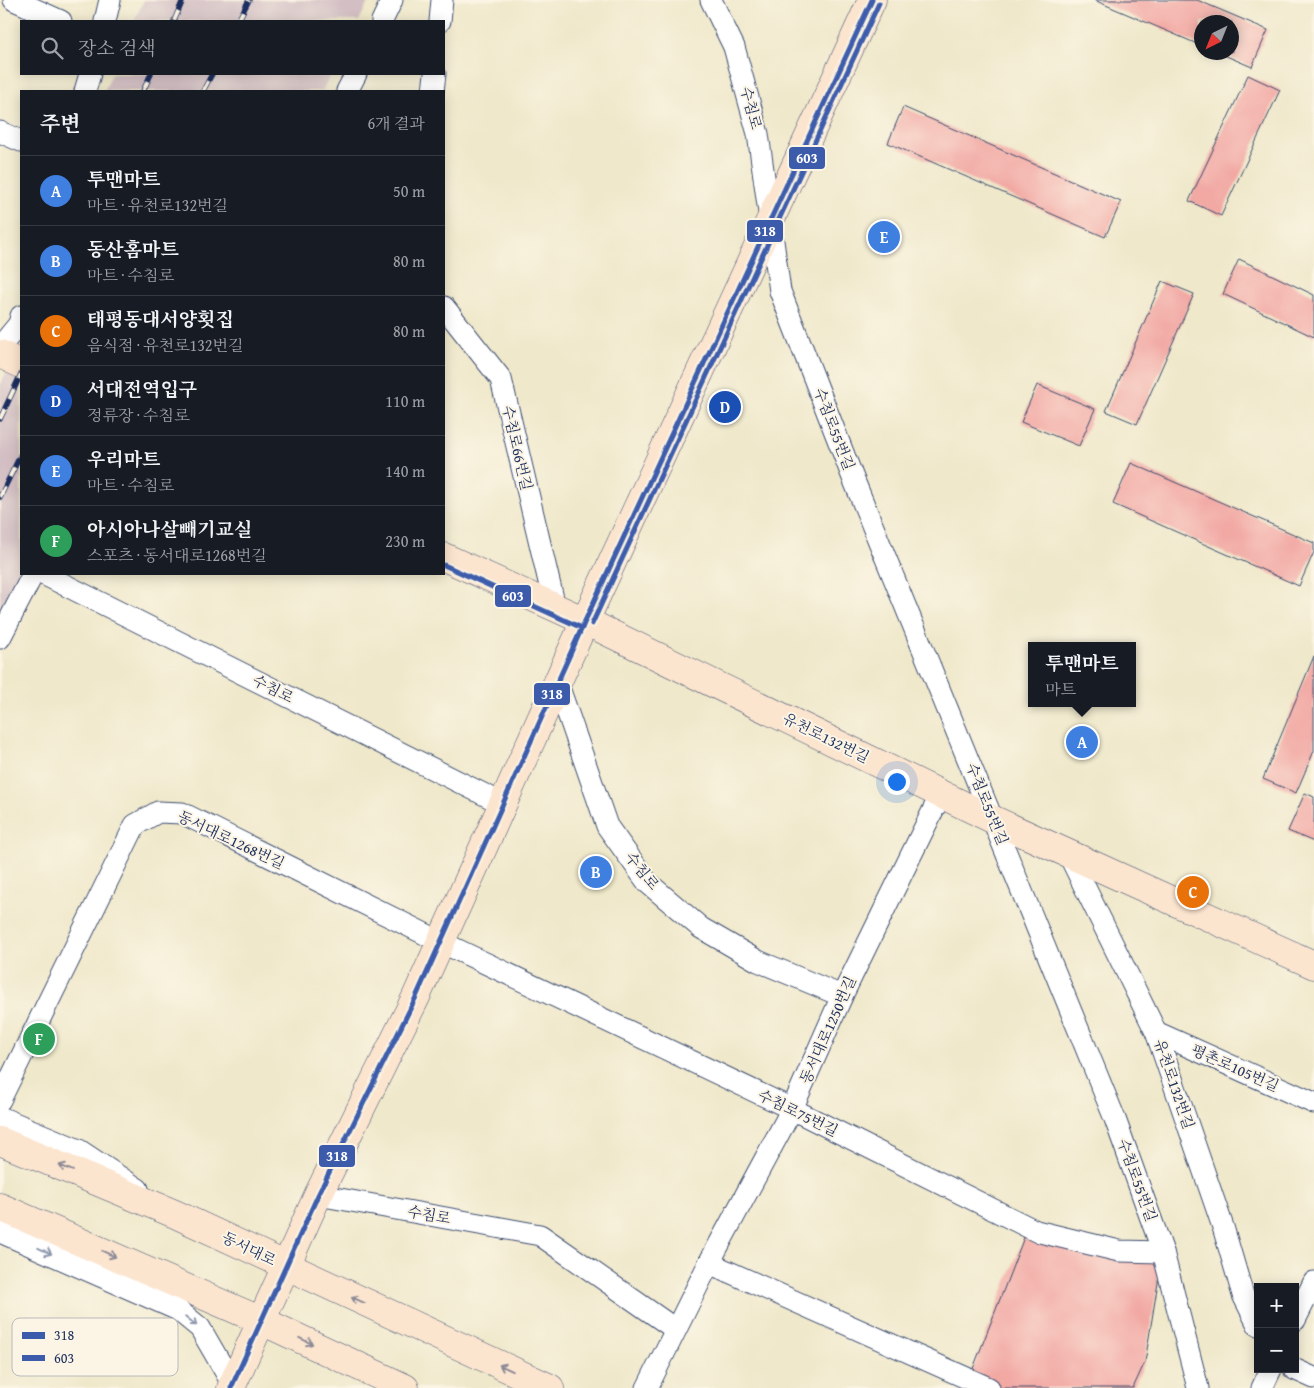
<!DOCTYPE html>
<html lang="ko">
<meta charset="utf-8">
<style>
:root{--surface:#171b24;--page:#20242c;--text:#f1f3f6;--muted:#9ea1a6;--line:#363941;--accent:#d93025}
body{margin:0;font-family:"Gentium Book Plus","Noto Serif KR",serif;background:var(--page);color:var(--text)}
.controls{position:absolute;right:15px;bottom:15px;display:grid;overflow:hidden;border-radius:0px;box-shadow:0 2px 12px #0003}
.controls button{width:45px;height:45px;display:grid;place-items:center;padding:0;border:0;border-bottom:1px solid var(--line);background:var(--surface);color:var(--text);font:25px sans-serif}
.compass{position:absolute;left:1194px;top:15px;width:45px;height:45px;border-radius:50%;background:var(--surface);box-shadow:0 2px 12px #0003;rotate:223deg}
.you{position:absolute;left:896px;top:781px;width:18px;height:18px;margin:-12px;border:4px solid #fff;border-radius:50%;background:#1a73e8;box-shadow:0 0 0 8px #1a73e833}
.badge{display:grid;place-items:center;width:32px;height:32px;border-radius:50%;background:var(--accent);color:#fff;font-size:16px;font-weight:700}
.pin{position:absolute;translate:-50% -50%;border:2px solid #fff;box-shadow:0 1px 5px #0006}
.popup{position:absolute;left:1028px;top:642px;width:108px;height:65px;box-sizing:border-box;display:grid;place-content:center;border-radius:0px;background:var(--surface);filter:drop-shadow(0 1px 4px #0005);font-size:16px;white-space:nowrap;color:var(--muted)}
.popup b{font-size:19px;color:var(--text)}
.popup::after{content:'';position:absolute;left:50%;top:100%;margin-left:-10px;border:10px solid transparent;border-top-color:var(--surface)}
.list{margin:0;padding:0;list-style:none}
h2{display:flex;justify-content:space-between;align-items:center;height:65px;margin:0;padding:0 20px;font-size:21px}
h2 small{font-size:16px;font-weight:400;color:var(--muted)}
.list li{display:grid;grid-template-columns:32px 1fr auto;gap:15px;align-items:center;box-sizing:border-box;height:70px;padding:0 20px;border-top:1px solid var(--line)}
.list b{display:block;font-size:19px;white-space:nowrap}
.list p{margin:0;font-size:16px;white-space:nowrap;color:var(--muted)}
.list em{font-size:16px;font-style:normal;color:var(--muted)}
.icon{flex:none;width:28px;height:28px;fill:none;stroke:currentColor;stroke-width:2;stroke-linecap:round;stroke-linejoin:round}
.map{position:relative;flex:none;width:1314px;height:1388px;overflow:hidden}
.search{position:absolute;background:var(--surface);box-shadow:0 2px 12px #0003;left:20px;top:20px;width:425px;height:55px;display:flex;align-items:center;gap:12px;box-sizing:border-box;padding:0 18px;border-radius:0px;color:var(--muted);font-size:19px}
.panel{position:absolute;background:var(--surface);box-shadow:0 2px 12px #0003;left:20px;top:90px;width:425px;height:485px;border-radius:0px}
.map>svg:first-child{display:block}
.railway{fill:#d2bec3}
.building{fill:#f2a9a4}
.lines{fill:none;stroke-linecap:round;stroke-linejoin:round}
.street-casing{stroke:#3b4b6e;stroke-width:23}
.secondary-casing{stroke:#3b4b6e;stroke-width:29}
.street{stroke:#fff;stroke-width:21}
.secondary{stroke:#fce5cf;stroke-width:28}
.rail-casing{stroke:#1b2f5e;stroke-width:5.5}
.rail{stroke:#fcf5e5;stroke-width:4;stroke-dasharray:11;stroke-linecap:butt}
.bus-1-casing{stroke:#fcf5e5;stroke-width:9}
.bus-2-casing{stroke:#fcf5e5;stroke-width:9}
.bus-1{stroke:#3d5bab;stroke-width:5}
.bus-2{stroke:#3d5bab;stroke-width:5}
.oneway{stroke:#8c8a96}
.oneway2{stroke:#8d97ae}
.labels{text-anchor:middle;stroke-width:4;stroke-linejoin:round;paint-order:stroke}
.street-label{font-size:15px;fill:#1b2f5e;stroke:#fcf5e5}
.key{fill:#fcf5e5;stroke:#b8babc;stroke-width:1}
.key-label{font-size:14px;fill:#1b2f5e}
.line-badge{stroke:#fcf5e5;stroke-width:2}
.badge-label{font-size:14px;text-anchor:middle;font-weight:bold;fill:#fff}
</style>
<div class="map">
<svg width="1314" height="1388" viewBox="0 0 1314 1388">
<rect width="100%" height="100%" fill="#fcf5e5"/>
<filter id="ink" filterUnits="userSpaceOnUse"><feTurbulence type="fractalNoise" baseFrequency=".02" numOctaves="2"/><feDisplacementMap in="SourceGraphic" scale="10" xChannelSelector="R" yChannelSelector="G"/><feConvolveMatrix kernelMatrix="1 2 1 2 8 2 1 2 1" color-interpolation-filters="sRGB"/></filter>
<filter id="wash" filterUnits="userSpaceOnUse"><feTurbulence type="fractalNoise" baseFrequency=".0096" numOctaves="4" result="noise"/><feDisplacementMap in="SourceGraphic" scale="20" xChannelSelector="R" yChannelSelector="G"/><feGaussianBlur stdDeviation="1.12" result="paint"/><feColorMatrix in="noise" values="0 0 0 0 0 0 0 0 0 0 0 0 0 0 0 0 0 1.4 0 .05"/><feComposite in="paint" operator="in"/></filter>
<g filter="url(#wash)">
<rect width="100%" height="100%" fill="#efe8ca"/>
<g class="railway">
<polygon points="144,0 369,0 359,21 134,21"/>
<polygon points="112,74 331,74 322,91 104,91"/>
<polygon points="21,344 21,574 0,624 0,385"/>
</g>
<g id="blocks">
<g class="building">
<polygon points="1094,0 1197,0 1268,30 1252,67 1217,52 1232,52 1232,22 1202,22 1202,46"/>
<polygon points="1248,75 1280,90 1221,216 1189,201"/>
<polygon points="903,107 1121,202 1105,237 888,143"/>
<polygon points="1239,259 1314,295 1314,337 1223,294"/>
<polygon points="1162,281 1194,294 1137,424 1106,411"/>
<polygon points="1037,385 1095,409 1079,446 1021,422"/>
<polygon points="1131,463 1314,543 1314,552 1299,586 1113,504"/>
<polygon points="1314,656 1314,751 1296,793 1263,779"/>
<polygon points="1305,793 1314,797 1314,842 1288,831"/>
<polygon points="1028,1227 1163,1252 1145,1362 1133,1388 989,1388 969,1379"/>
</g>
</g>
</g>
<g filter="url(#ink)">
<use href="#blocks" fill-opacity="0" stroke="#3b4b6e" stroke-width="1"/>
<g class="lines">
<defs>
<g id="street">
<polyline points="14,0 61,21"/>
<polyline points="711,0 734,47 758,134 780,291 853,478 1115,1119 1163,1252 1198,1388"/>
<polyline points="105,21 110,0"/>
<polyline points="382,21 392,0"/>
<polyline points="440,21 442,0"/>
<polyline points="85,91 90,74"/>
<polyline points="347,91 356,74"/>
<polyline points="433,91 435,74"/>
<polyline points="0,132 21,141"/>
<polyline points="444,307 501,379 555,607"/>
<polyline points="0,347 19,324 21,316"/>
<polyline points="43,574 503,804"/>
<polyline points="0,638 33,574"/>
<polyline points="557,682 607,826 648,883 701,928 758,961 842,996"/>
<polyline points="1068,853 1156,1032 1223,1227 1243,1295 1258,1325"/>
<polyline points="1156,1032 1314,1103"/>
<polyline points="0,1100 135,825 158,812 182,813 441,942 792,1109 1036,1231 1119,1251 1163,1252"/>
<polyline points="0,1117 79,1150 138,1189"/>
<polyline points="318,1195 540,1235 675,1329"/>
<polyline points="0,1232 178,1310 200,1328 233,1385"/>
<polyline points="709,1263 989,1388"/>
<polyline points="1295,1320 1314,1282"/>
<polyline points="1294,1369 1314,1378"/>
<polyline points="647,1388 709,1263 792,1109 842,996 941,794"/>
<polyline points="1262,1388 1271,1369"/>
</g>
<g id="secondary">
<polyline points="0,354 21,364"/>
<polyline points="444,557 585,621 994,820 1314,965"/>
<polyline points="0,1141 175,1214 550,1388"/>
<polyline points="0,1207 262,1321 405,1388"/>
<polyline points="231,1388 318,1195 416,997 585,621 872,0"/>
</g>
</defs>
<use href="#street" class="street-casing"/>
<use href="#secondary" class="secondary-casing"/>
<use href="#street" class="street"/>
<use href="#secondary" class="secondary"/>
<defs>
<g id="rail">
<polyline points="174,21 183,0"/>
<polyline points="238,21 249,0"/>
<polyline points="143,91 151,74"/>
<polyline points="203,91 212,74"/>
<polyline points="0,419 21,374"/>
<polyline points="0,497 21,454"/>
</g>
</defs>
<use href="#rail" class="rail-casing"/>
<use href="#rail" class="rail"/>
<defs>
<polyline id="bus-1" points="231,1388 318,1195 416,997 585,621 872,0"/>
<g id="bus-2">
<polyline points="444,565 582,628"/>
<polyline points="592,624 879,3"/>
</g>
</defs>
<use href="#bus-1" class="bus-1-casing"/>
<use href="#bus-2" class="bus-2-casing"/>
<use href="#bus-1" class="bus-1"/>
<use href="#bus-2" class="bus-2"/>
</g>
<defs><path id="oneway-shaft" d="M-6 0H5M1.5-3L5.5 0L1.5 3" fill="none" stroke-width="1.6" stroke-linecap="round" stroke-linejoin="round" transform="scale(1.25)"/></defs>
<g class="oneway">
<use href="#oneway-shaft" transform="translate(66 1168) rotate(-157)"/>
<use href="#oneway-shaft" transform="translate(109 1254) rotate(24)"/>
<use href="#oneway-shaft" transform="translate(358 1300) rotate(-155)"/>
<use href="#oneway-shaft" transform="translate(306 1341) rotate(25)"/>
<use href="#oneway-shaft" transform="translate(506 1368) rotate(-155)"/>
</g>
<g class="oneway2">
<use href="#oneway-shaft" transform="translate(45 1251) rotate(24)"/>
<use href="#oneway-shaft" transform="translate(191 1321) rotate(39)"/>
</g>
</g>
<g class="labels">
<g class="street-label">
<text transform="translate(751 108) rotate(75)" y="5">수침로</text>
<text transform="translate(834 429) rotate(69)" y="5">수침로55번길</text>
<text transform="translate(517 448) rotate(77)" y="5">수침로66번길</text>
<text transform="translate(273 689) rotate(27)" y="5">수침로</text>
<text transform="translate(826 738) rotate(26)" y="5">유천로132번길</text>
<text transform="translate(987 804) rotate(68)" y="5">수침로55번길</text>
<text transform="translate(231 840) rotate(25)" y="5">동서대로1268번길</text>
<text transform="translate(642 871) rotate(51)" y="5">수침로</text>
<text transform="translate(828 1030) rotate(-66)" y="5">동서대로1250번길</text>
<text transform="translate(1235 1068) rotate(24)" y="5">평촌로105번길</text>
<text transform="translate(1174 1084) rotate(71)" y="5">유천로132번길</text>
<text transform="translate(798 1113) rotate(26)" y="5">수침로75번길</text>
<text transform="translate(1137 1180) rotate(70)" y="5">수침로55번길</text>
<text transform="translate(429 1215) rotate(10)" y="5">수침로</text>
<text transform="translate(249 1249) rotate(26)" y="5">동서대로</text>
</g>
</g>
<rect x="12" y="1318" width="166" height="58" rx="8" class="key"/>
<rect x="22" y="1332" width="23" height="7" fill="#3d5bab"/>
<rect x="22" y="1355" width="23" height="6" fill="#3d5bab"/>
<g class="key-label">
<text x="54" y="1340">318</text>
<text x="54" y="1363">603</text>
</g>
<g class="line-badge">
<rect x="788" y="146" width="38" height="24" rx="5" fill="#3d5bab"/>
<rect x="746" y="219" width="38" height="24" rx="5" fill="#3d5bab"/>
<rect x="494" y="584" width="38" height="24" rx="5" fill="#3d5bab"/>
<rect x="533" y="682" width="38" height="24" rx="5" fill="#3d5bab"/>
<rect x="318" y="1144" width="38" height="24" rx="5" fill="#3d5bab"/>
</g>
<g class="badge-label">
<text x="807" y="163">603</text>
<text x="765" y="236">318</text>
<text x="513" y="601">603</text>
<text x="552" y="699">318</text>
<text x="337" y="1161">318</text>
</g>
</svg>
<div class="controls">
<button>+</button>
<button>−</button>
</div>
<svg class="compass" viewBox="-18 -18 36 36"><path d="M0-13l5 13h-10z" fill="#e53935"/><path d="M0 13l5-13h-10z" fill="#9ea1a6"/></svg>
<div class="you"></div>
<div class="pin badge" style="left:1082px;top:742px;background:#3f7fe0">A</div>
<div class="popup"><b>투맨마트</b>마트</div>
<div class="pin badge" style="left:596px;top:872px;background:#3f7fe0">B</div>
<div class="pin badge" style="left:1193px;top:892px;background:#e8710a">C</div>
<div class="pin badge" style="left:725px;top:407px;background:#1a4fb4">D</div>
<div class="pin badge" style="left:884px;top:237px;background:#3f7fe0">E</div>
<div class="pin badge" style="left:39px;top:1039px;background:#2e9e5b">F</div>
<div class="search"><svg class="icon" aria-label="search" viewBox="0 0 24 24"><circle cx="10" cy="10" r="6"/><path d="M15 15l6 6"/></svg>장소 검색</div>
<section class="panel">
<h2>주변<small>6개 결과</small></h2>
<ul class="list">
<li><span class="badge" style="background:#3f7fe0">A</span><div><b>투맨마트</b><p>마트 · 유천로132번길</p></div><em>50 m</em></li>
<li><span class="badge" style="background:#3f7fe0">B</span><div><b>동산홈마트</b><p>마트 · 수침로</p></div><em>80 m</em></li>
<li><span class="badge" style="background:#e8710a">C</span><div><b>태평동대서양횟집</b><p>음식점 · 유천로132번길</p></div><em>80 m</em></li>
<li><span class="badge" style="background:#1a4fb4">D</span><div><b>서대전역입구</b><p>정류장 · 수침로</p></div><em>110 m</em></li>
<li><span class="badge" style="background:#3f7fe0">E</span><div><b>우리마트</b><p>마트 · 수침로</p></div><em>140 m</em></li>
<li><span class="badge" style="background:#2e9e5b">F</span><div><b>아시아나살빼기교실</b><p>스포츠 · 동서대로1268번길</p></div><em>230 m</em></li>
</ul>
</section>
</div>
